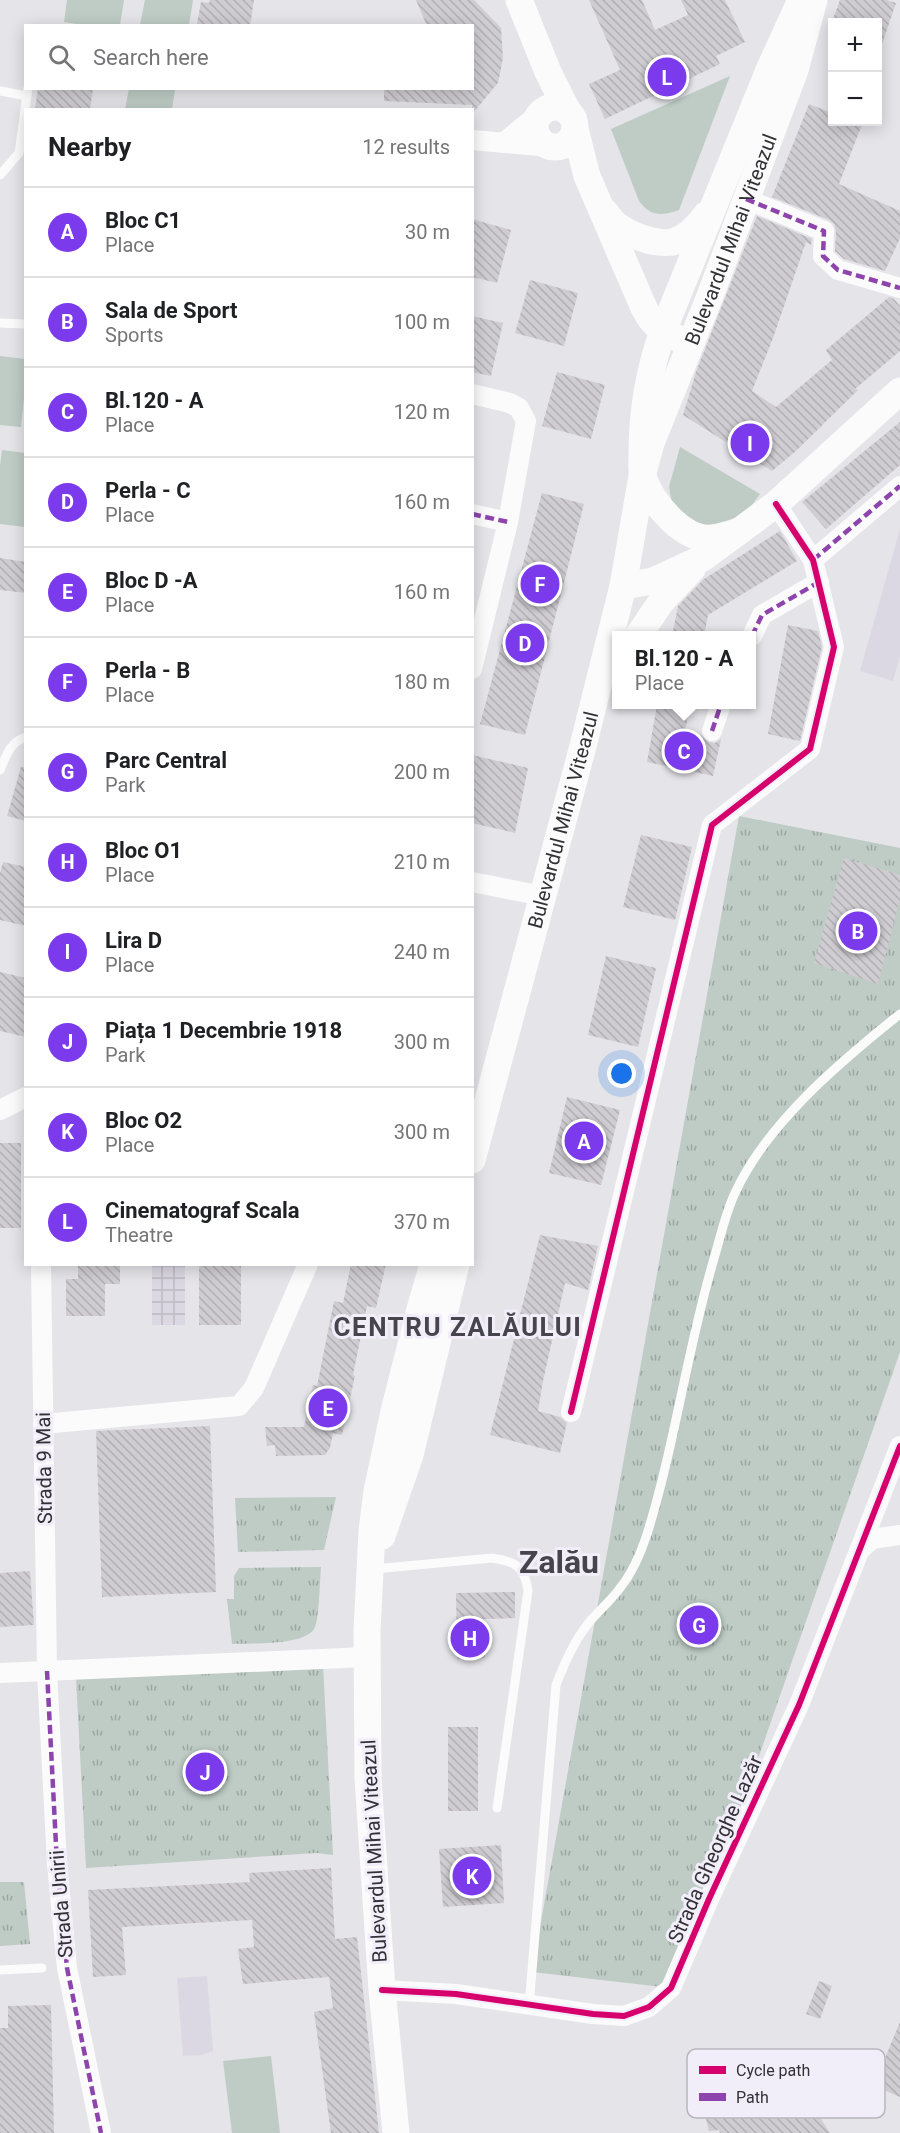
<!DOCTYPE html>
<meta charset="utf-8">
<style>
:root{--surface:#fff;--page:#f6f6f6;--text:#202124;--muted:#757577;--line:#e0e0e0;--accent:#7c3aed}
body{margin:0;font-family:Roboto,sans-serif;background:var(--page);color:var(--text)}
.controls{position:absolute;right:18px;top:18px;display:grid;overflow:hidden;border-radius:0px;box-shadow:0 3px 15px #0003}
.controls button{width:54px;height:54px;display:grid;place-items:center;padding:0;border:0;border-bottom:2px solid var(--line);background:var(--surface);color:var(--text);font:30px sans-serif}
.you{position:absolute;left:622px;top:1074px;width:21px;height:21px;margin:-15px;border:4px solid #fff;border-radius:50%;background:#1a73e8;box-shadow:0 0 0 9px #1a73e833}
.badge{display:grid;place-items:center;width:39px;height:39px;border-radius:50%;background:var(--accent);color:#fff;font-size:20px;font-weight:700}
.pin{position:absolute;translate:-50% -50%;border:3px solid #fff;box-shadow:0 2px 6px #0006}
.popup{position:absolute;left:612px;top:631px;width:144px;height:78px;box-sizing:border-box;display:grid;place-content:center;border-radius:0px;background:var(--surface);filter:drop-shadow(0 2px 4px #0005);font-size:20px;white-space:nowrap;color:var(--muted)}
.popup b{font-size:22px;color:var(--text)}
.popup::after{content:'';position:absolute;left:50%;top:100%;margin-left:-12px;border:12px solid transparent;border-top-color:var(--surface)}
.list{margin:0;padding:0;list-style:none}
h2{display:flex;justify-content:space-between;align-items:center;height:78px;margin:0;padding:0 24px;font-size:26px}
h2 small{font-size:20px;font-weight:400;color:var(--muted)}
.list li{display:grid;grid-template-columns:39px 1fr auto;gap:18px;align-items:center;box-sizing:border-box;height:90px;padding:0 24px;border-top:2px solid var(--line)}
.list b{display:block;font-size:22px;white-space:nowrap}
.list p{margin:0;font-size:20px;white-space:nowrap;color:var(--muted)}
.list em{font-size:20px;font-style:normal;color:var(--muted)}
.icon{flex:none;width:33px;height:33px;fill:none;stroke:currentColor;stroke-width:2;stroke-linecap:round;stroke-linejoin:round}
.map{position:relative;flex:none;width:900px;height:2133px;overflow:hidden}
.search{position:absolute;background:var(--surface);box-shadow:0 3px 15px #0003;left:24px;top:24px;width:450px;height:66px;display:flex;align-items:center;gap:15px;box-sizing:border-box;padding:0 21px;border-radius:0px;color:var(--muted);font-size:22px}
.panel{position:absolute;background:var(--surface);box-shadow:0 3px 15px #0003;left:24px;top:108px;width:450px;height:1158px;border-radius:0px}
.map>svg:first-child{display:block}
.built{fill:#dcd8e3}
.industrial{fill:url(#industrial-grid)}
.green{fill:#beccc5}
.park{fill:url(#park-tufts)}
.building{fill:url(#building-back-hatch)}
.lines{fill:none;stroke-linecap:round;stroke-linejoin:round}
.lane{stroke:#fbfbfc;stroke-width:9}
.street{stroke:#fbfbfc;stroke-width:20}
.secondary{stroke:#fbfbfc;stroke-width:27}
.quiet{stroke:#8e44ad;stroke-width:4.5;stroke-dasharray:9 4.5;stroke-linecap:butt}
.cycleway-casing{stroke:#f2eef9;stroke-width:10}
.cycleway{stroke:#d6006c;stroke-width:6}
.labels{text-anchor:middle;stroke-width:6;stroke-linejoin:round;paint-order:stroke}
.street-label{font-size:20px;fill:#323135;stroke:#f2eef9}
.district-label{font-size:26px;font-weight:bold;letter-spacing:1.5px;fill:#46444d;stroke:#f2eef9}
.town-label{font-size:32px;font-weight:bold;fill:#46444d;stroke:#f2eef9}
.key{fill:#f2eef9;stroke:#b8b5be;stroke-width:1.5}
.key-label{font-size:16px;fill:#323135}
</style>
<div class="map">
<svg width="900" height="2133" viewBox="0 0 900 2133">
<defs>
<pattern id="industrial-grid" width="8" height="8" patternUnits="userSpaceOnUse" patternTransform="scale(1.5)"><rect width="8" height="8" fill="#dcd8e3"/><path d="M0 4h8M4 0v8" fill="none" stroke="#bdbac3"/></pattern>
<pattern id="park-tufts" width="24" height="20" patternUnits="userSpaceOnUse" patternTransform="scale(1.5)"><rect width="24" height="20" fill="#beccc5"/><path d="M3 7l-1-3M5 7V3M7 7l1-3M15 17l-1-3M17 17v-4M19 17l1-3" fill="none" stroke="#9ba6a1"/></pattern>
<pattern id="building-back-hatch" width="6" height="6" patternUnits="userSpaceOnUse" patternTransform="scale(1.5)"><rect width="6" height="6" fill="#cfcdd1"/><path d="M-1 5l2 2M0 0l6 6M5-1l2 2" fill="none" stroke="#b2b0b4"/></pattern>
</defs>
<rect width="100%" height="100%" fill="#e5e4e9"/>
<g class="built">
<polygon points="900,529 900,656 893,681 860,671"/>
<polygon points="207,1976 213,2051 202,2055 183,2056 177,1978"/>
</g>
<rect class="industrial" x="152" y="1265" width="33" height="60"/>
<g class="green">
<polygon points="67,0 124,0 120,25 83,25 64,22"/>
<polygon points="145,0 193,0 189,25 140,25"/>
<path d="M730,76L679,210C661,216 651,217 639,201L611,129Z"/>
<polygon points="129,89 175,89 172,109 125,109"/>
<polygon points="0,356 25,359 25,388 21,427 0,425"/>
<polygon points="680,447 760,494 743,517 717,531 690,526 672,503 669,487"/>
<polygon points="2,450 25,453 25,527 0,524 0,466"/>
<polygon points="271,2056 280,2133 232,2133 223,2061"/>
</g>
<g class="park">
<polygon points="739,816 900,848 900,1352 709,1899 671,1988 532,1972"/>
<polygon points="336,1497 324,1550 238,1552 235,1498"/>
<path d="M321,1567C320,1579 319,1618 315,1627C308,1646 250,1643 232,1644L227,1599H234V1576L239,1568Z"/>
<polygon points="323,1665 333,1855 316,1853 86,1868 76,1678"/>
<polygon points="0,1882 24,1882 30,1944 0,1946"/>
</g>
<g class="building">
<polygon points="210,0 254,0 250,26 197,24 201,2 209,3"/>
<polygon points="416,0 474,0 501,28 503,58 498,83 472,114 472,105 384,101 384,88 472,88 472,26 427,26"/>
<polygon points="589,0 642,0 655,30 688,15 681,0 725,0 745,42 716,56 720,64 605,119 589,84 620,70"/>
<polygon points="840,0 887,0 896,3 880,50 878,50 878,22 832,22"/>
<polygon points="38,88 93,88 90,110 35,110"/>
<polygon points="809,104 832,113 832,122 863,122 839,184 900,211 900,238 885,271 844,259 835,251 836,231 834,224 829,220 772,197"/>
<polygon points="757,216 812,239 811,245 806,242 773,338 752,391 776,407 832,360 826,350 889,297 894,299 900,306 900,351 855,389 858,390 796,451 772,471 683,415 696,372"/>
<polygon points="472,219 511,230 497,283 472,277"/>
<polygon points="530,280 578,293 564,346 515,333"/>
<polygon points="472,316 503,323 491,376 472,372"/>
<polygon points="557,372 605,385 591,439 542,426"/>
<polygon points="900,422 900,465 826,529 802,502"/>
<polygon points="542,493 584,504 525,735 480,724"/>
<polygon points="780,531 797,561 708,615 704,636 672,636 678,606 704,579"/>
<polygon points="0,558 26,562 26,593 0,590"/>
<polygon points="788,625 818,631 822,647 800,741 768,734"/>
<polygon points="657,705 690,705 685,732 701,735 709,742 715,743 721,739 713,776 647,762"/>
<polygon points="472,755 528,768 515,833 472,823"/>
<polygon points="21,767 26,767 26,821 7,816"/>
<polygon points="641,835 692,847 675,920 623,907"/>
<polygon points="844,858 900,875 900,898 878,984 814,963"/>
<polygon points="3,862 26,867 26,926 0,920 0,873"/>
<polygon points="606,956 656,968 638,1047 588,1035"/>
<polygon points="0,972 26,978 26,1037 0,1031"/>
<polygon points="567,1097 620,1110 601,1185 549,1173"/>
<rect x="0" y="1143" width="21" height="85"/>
<polygon points="540,1235 598,1246 588,1290 565,1283 543,1381 538,1411 560,1417 567,1423 560,1453 490,1435"/>
<polygon points="78,1264 120,1264 120,1284 105,1284 105,1316 66,1316 66,1279 78,1279"/>
<rect x="199" y="1264" width="42" height="61"/>
<polygon points="351,1264 386,1264 376,1308 367,1306 353,1375 355,1376 342,1435 333,1433 330,1448 325,1455 276,1456 275,1445 267,1446 265,1427 304,1427 313,1385 317,1386 334,1301 343,1303"/>
<polygon points="210,1426 216,1592 102,1597 96,1431"/>
<polygon points="30,1571 34,1625 0,1627 0,1573"/>
<polygon points="515,1592 515,1618 484,1619 485,1658 457,1659 456,1593"/>
<rect x="448" y="1727" width="30" height="84"/>
<polygon points="501,1845 504,1903 443,1907 439,1849"/>
<polygon points="331,1868 335,1939 357,1937 379,2133 331,2133 314,2012 333,2008 329,1977 243,1984 238,1949 254,1947 252,1920 122,1927 126,1975 93,1977 88,1890 250,1882 249,1873"/>
<polygon points="819,1981 832,1986 820,2019 806,2014"/>
<polygon points="51,2005 54,2133 0,2133 0,2028 8,2028 8,2006"/>
<polygon points="900,2022 900,2097 854,2077 863,2056 870,2059 873,2052 885,2058"/>
<polygon points="783,2068 817,2078 813,2091 825,2108 817,2113 830,2133 720,2133 719,2130 709,2131 705,2115 716,2113 726,2103 725,2097 740,2097 739,2094 772,2091"/>
</g>
<g class="lines">
<g class="lane">
<polyline points="0,91 27,96"/>
<polyline points="0,175 19,153 28,88"/>
<polyline points="0,323 26,324"/>
<path d="M0,770C6,756 10,742 26,737"/>
<path d="M374,1569L492,1558C515,1561 525,1567 528,1591L497,1808"/>
<polyline points="0,1970 42,1968"/>
<path d="M529,2006L556,1685C564,1664 573,1643 587,1625C597,1612 611,1601 620,1588C633,1572 642,1550 648,1531C675,1443 687,1351 713,1262C720,1239 725,1214 735,1193C767,1123 841,1061 900,1014"/>
</g>
<g class="street">
<polyline points="472,140 551,147"/>
<polyline points="503,143 540,113"/>
<polyline points="746,199 824,231 823,256 838,270 900,288"/>
<polyline points="472,394 510,403 519,408 526,421 508,522 472,669"/>
<polyline points="472,514 508,522"/>
<polyline points="813,560 900,486"/>
<polyline points="752,636 762,615 819,582"/>
<polyline points="712,731 721,704"/>
<polyline points="472,882 543,896"/>
<polyline points="0,1110 26,1097"/>
<polyline points="41,1264 47,1671 57,1864 67,1968 101,2133"/>
<polyline points="571,1412 712,825 810,749 834,647 813,560 776,504"/>
<polyline points="43,1424 239,1406 254,1388 308,1264"/>
<polyline points="859,1551 872,1539 900,1535"/>
<polyline points="0,1673 366,1657"/>
<polyline points="382,1990 456,1994 593,2014 624,2016 649,2007 671,1988 709,1899 799,1705 900,1446"/>
</g>
<g class="secondary">
<polyline points="519,0 548,72 568,112"/>
<circle cx="555" cy="127" r="20"/>
<path d="M575,129L587,176L644,308C652,324 661,331 677,338"/>
<path d="M605,212C609,217 613,223 618,226C631,236 656,245 673,242C687,238 698,226 706,215"/>
<path d="M739,531C731,534 721,537 712,538C683,541 652,503 643,477C641,471 642,461 642,454C642,413 649,370 663,331L769,70L801,0"/>
<polyline points="623,586 653,581 703,558 776,504 900,391"/>
<polyline points="638,636 661,602 692,569"/>
<path id="s1" d="M472,1160L583,746L623,586L642,476L651,443L710,296L795,70L814,0"/>
<polyline points="382,1536 410,1455 456,1264"/>
<polyline points="396,2133 382,1990 368,1778 367,1631 372,1531 377,1491 395,1407 419,1313 433,1264"/>
</g>
<g class="quiet">
<polyline points="746,199 824,231 823,256 838,270 900,288"/>
<polyline points="472,514 508,522"/>
<polyline points="813,560 900,486"/>
<polyline points="752,636 762,615 819,582"/>
<polyline points="712,731 721,704"/>
<polyline points="47,1671 57,1864 67,1968 101,2133"/>
</g>
<defs>
<g id="cycleway">
<polyline points="571,1412 712,825 810,749 834,647 813,560 776,504"/>
<polyline points="382,1990 456,1994 593,2014 624,2016 649,2007 671,1988 709,1899 799,1705 900,1446"/>
</g>
</defs>
<use href="#cycleway" class="cycleway-casing"/>
<use href="#cycleway" class="cycleway"/>
</g>
<g class="labels">
<g class="street-label">
<text dy="7" stroke="none"><textPath href="#s1" startOffset="958">Bulevardul Mihai Viteazul</textPath></text>
<text dy="7" stroke="none"><textPath href="#s1" startOffset="352">Bulevardul Mihai Viteazul</textPath></text>
<text transform="translate(44 1468) rotate(-91)" y="7">Strada 9 Mai</text>
<text transform="translate(715 1849) rotate(-66)" y="7">Strada Gheorghe Lazăr</text>
<text transform="translate(374 1851) rotate(-93)" y="7">Bulevardul Mihai Viteazul</text>
<text transform="translate(61 1904) rotate(-95)" y="7">Strada Unirii</text>
</g>
<g class="district-label">
<text x="458" y="1336">CENTRU ZALĂULUI</text>
</g>
<g class="town-label">
<text x="559" y="1573">Zalău</text>
</g>
</g>
<rect x="687" y="2049" width="198" height="69" rx="9" class="key"/>
<rect x="699" y="2066" width="27" height="8" fill="#d6006c"/>
<rect x="699" y="2093" width="27" height="8" fill="#8e44ad"/>
<g class="key-label">
<text x="736" y="2076">Cycle path</text>
<text x="736" y="2103">Path</text>
</g>
</svg>
<div class="controls">
<button>+</button>
<button>−</button>
</div>
<div class="you"></div>
<div class="pin badge" style="left:584px;top:1141px">A</div>
<div class="pin badge" style="left:858px;top:931px">B</div>
<div class="pin badge" style="left:684px;top:751px">C</div>
<div class="popup"><b>Bl.120 - A</b>Place</div>
<div class="pin badge" style="left:525px;top:643px">D</div>
<div class="pin badge" style="left:328px;top:1408px">E</div>
<div class="pin badge" style="left:540px;top:584px">F</div>
<div class="pin badge" style="left:699px;top:1625px">G</div>
<div class="pin badge" style="left:470px;top:1638px">H</div>
<div class="pin badge" style="left:750px;top:443px">I</div>
<div class="pin badge" style="left:205px;top:1772px">J</div>
<div class="pin badge" style="left:472px;top:1876px">K</div>
<div class="pin badge" style="left:667px;top:77px">L</div>
<div class="search"><svg class="icon" aria-label="search" viewBox="0 0 24 24"><circle cx="10" cy="10" r="6"/><path d="M15 15l6 6"/></svg>Search here</div>
<section class="panel">
<h2>Nearby<small>12 results</small></h2>
<ul class="list">
<li><span class="badge">A</span><div><b>Bloc C1</b><p>Place</p></div><em>30 m</em></li>
<li><span class="badge">B</span><div><b>Sala de Sport</b><p>Sports</p></div><em>100 m</em></li>
<li><span class="badge">C</span><div><b>Bl.120 - A</b><p>Place</p></div><em>120 m</em></li>
<li><span class="badge">D</span><div><b>Perla - C</b><p>Place</p></div><em>160 m</em></li>
<li><span class="badge">E</span><div><b>Bloc D -A</b><p>Place</p></div><em>160 m</em></li>
<li><span class="badge">F</span><div><b>Perla - B</b><p>Place</p></div><em>180 m</em></li>
<li><span class="badge">G</span><div><b>Parc Central</b><p>Park</p></div><em>200 m</em></li>
<li><span class="badge">H</span><div><b>Bloc O1</b><p>Place</p></div><em>210 m</em></li>
<li><span class="badge">I</span><div><b>Lira D</b><p>Place</p></div><em>240 m</em></li>
<li><span class="badge">J</span><div><b>Piața 1 Decembrie 1918</b><p>Park</p></div><em>300 m</em></li>
<li><span class="badge">K</span><div><b>Bloc O2</b><p>Place</p></div><em>300 m</em></li>
<li><span class="badge">L</span><div><b>Cinematograf Scala</b><p>Theatre</p></div><em>370 m</em></li>
</ul>
</section>
</div>
